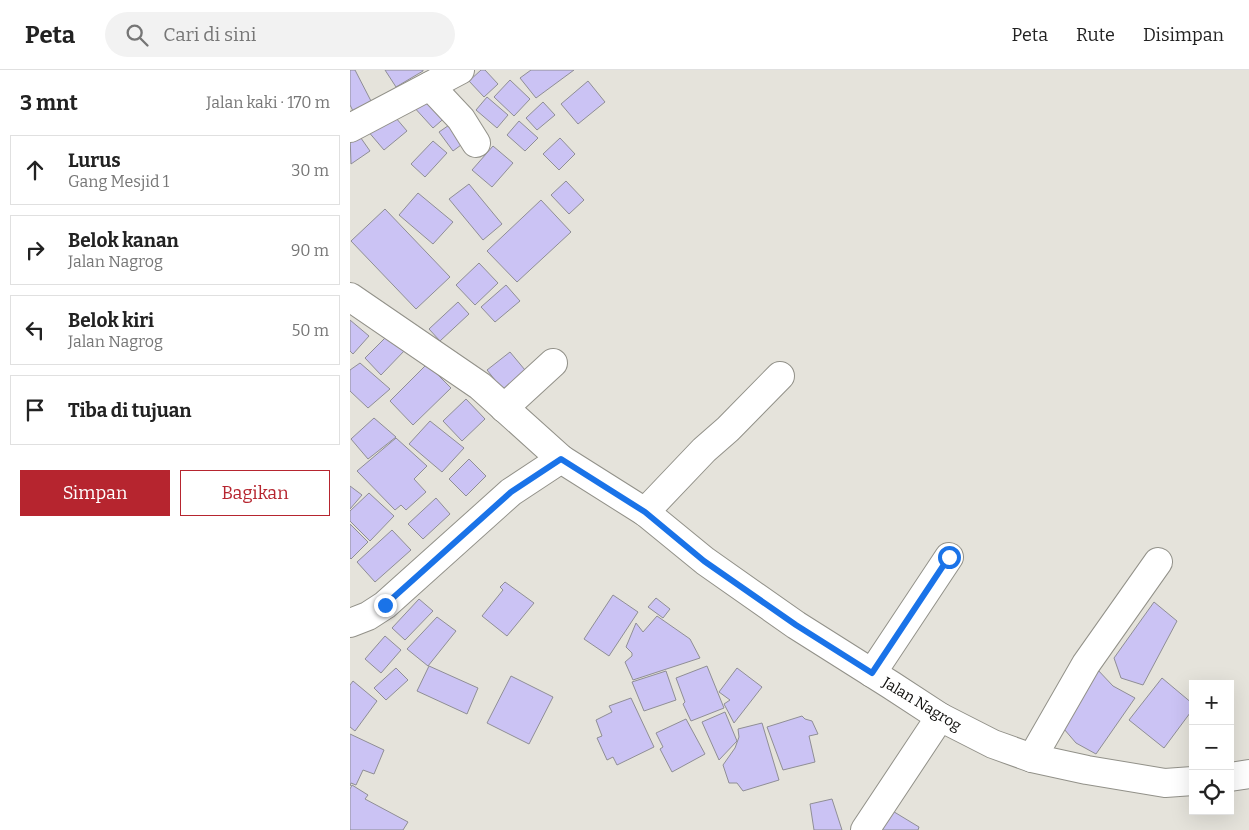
<!DOCTYPE html>
<html lang="id">
<meta charset="utf-8">
<style>
:root{--surface:#fff;--page:#f2f2f2;--text:#222;--muted:#767676;--line:#e0e0e0;--accent:#b6252f}
body{margin:0;font-family:Bitter,serif;background:var(--page);color:var(--text)}
.controls{position:absolute;right:15px;bottom:15px;display:grid;overflow:hidden;border-radius:0px;box-shadow:0 5px 20px #0002}
.controls button{width:45px;height:45px;display:grid;place-items:center;padding:0;border:0;border-bottom:1px solid var(--line);background:var(--surface);color:var(--text);font:25px sans-serif}
.stop{position:absolute;width:15px;height:15px;margin:-11px;border:4px solid #1a73e8;border-radius:50%;background:#fff}
.stop.end{background:#1a73e8;border-color:#fff;box-shadow:0 1px 5px #0008}
.list{margin:0;padding:0;list-style:none}
h2{display:flex;justify-content:space-between;align-items:center;height:65px;margin:0;padding:0 20px;font-size:21px}
h2 small{font-size:16px;font-weight:400;color:var(--muted)}
.list li{display:grid;grid-template-columns:32px 1fr auto;gap:15px;align-items:center;box-sizing:border-box;height:70px;margin:0 10px 10px;padding:0 10px;border:1px solid var(--line);border-radius:0px}
.list b{display:block;font-size:19px;white-space:nowrap}
.list p{margin:0;font-size:16px;white-space:nowrap;color:var(--muted)}
.list em{font-size:16px;font-style:normal;color:var(--muted)}
.actions{display:flex;gap:10px;padding:15px 20px}
.actions a{flex:1;padding:11px 0;border:1px solid var(--accent);border-radius:0px;text-align:center;font-size:18px;color:var(--accent)}
.actions .main{background:var(--accent);color:#fff}
.icon{flex:none;width:28px;height:28px;fill:none;stroke:currentColor;stroke-width:2;stroke-linecap:round;stroke-linejoin:round}
.map{position:relative;flex:none;width:899px;height:760px;overflow:hidden}
header{display:flex;align-items:center;gap:30px;box-sizing:border-box;height:70px;padding:0 25px;background:var(--surface);border-bottom:1px solid var(--line)}
header strong{font-size:24px}
nav{display:flex;gap:28px;margin-inline-start:auto;font-size:18px}
.search{width:350px;height:45px;background:var(--page);display:flex;align-items:center;gap:12px;box-sizing:border-box;padding:0 18px;border-radius:28px;color:var(--muted);font-size:19px}
main{display:flex}
aside{flex:1;background:var(--surface)}
.map>svg:first-child{display:block}
.building{fill:#cbc3f4;stroke:#8f8e95}
.lines{fill:none;stroke-linecap:round;stroke-linejoin:round}
.minor-casing{stroke:#929189;stroke-width:30}
.minor{stroke:#fff;stroke-width:28}
.route{stroke:#1a73e8;stroke-width:6}
.labels{text-anchor:middle;stroke-width:5;stroke-linejoin:round;paint-order:stroke}
.street-label{font-size:15px;fill:#0f0e0c;stroke:#fff}
</style>
<header>
<strong>Peta</strong>
<div class="search"><svg class="icon" aria-label="search" viewBox="0 0 24 24"><circle cx="10" cy="10" r="6"/><path d="M15 15l6 6"/></svg>Cari di sini</div>
<nav><a>Peta</a><a>Rute</a><a>Disimpan</a></nav>
</header>
<main>
<aside>
<h2>3 mnt<small>Jalan kaki · 170 m</small></h2>
<ul class="list">
<li><svg class="icon" aria-label="ahead" viewBox="0 0 24 24"><path d="M12 20V5M6 11l6-6 6 6"/></svg><div><b>Lurus</b><p>Gang Mesjid 1</p></div><em>30 m</em></li>
<li><svg class="icon" aria-label="right" viewBox="0 0 24 24"><path d="M7 20v-9h11M14 6l5 5-5 5"/></svg><div><b>Belok kanan</b><p>Jalan Nagrog</p></div><em>90 m</em></li>
<li><svg class="icon" aria-label="left" viewBox="0 0 24 24"><path d="M17 20v-9H6M10 6l-5 5 5 5"/></svg><div><b>Belok kiri</b><p>Jalan Nagrog</p></div><em>50 m</em></li>
<li><svg class="icon" aria-label="arrive" viewBox="0 0 24 24"><path d="M6 21V4h12l-3 4 3 4H6"/></svg><div><b>Tiba di tujuan</b></div></li>
</ul>
<div class="actions"><a class="main">Simpan</a><a>Bagikan</a></div>
</aside>
<div class="map">
<svg width="899" height="760" viewBox="0 0 899 760">
<rect width="100%" height="100%" fill="#e5e3db"/>
<g class="building">
<polygon points="0,0 5,0 21,31 3,41 0,35"/>
<polygon points="35,0 73,0 73,1 46,17"/>
<polygon points="131,0 135,0 148,14 134,27 119,11"/>
<polygon points="181,0 224,0 186,28 170,8"/>
<polygon points="160,10 180,29 164,46 144,27"/>
<polygon points="238,11 255,32 228,54 211,34"/>
<polygon points="76,22 98,45 83,58 62,35"/>
<polygon points="137,27 158,45 147,58 126,40"/>
<polygon points="193,32 205,45 187,60 176,48"/>
<polygon points="40,41 57,61 34,80 17,60"/>
<polygon points="105,51 119,69 103,81 89,62"/>
<polygon points="169,51 188,68 175,81 157,65"/>
<polygon points="6,61 20,81 1,94 0,65"/>
<polygon points="210,68 225,84 209,100 193,84"/>
<polygon points="83,71 97,83 75,107 61,94"/>
<polygon points="143,76 163,93 142,117 122,100"/>
<polygon points="216,111 234,130 219,144 201,125"/>
<polygon points="119,114 152,154 133,170 99,129"/>
<polygon points="68,123 103,152 83,174 49,145"/>
<polygon points="191,130 221,162 167,212 137,181"/>
<polygon points="35,139 100,207 66,239 1,171"/>
<polygon points="129,193 148,213 125,235 106,215"/>
<polygon points="156,215 170,231 145,252 131,237"/>
<polygon points="108,232 119,244 90,271 79,259"/>
<polygon points="0,250 19,266 3,284 0,281"/>
<polygon points="40,263 56,279 31,305 15,288"/>
<polygon points="160,282 180,306 157,325 137,300"/>
<polygon points="10,293 40,319 18,338 0,321 0,300"/>
<polygon points="77,294 101,318 63,355 40,331"/>
<polygon points="116,329 135,349 112,371 93,351"/>
<polygon points="24,348 46,367 18,389 1,369"/>
<polygon points="80,351 114,378 92,402 59,374"/>
<polygon points="46,368 77,396 64,409 76,422 56,440 51,435 45,440 7,401"/>
<polygon points="119,389 136,406 116,426 99,409"/>
<polygon points="0,416 12,425 0,439"/>
<polygon points="19,423 44,446 20,471 0,451 0,441"/>
<polygon points="86,428 100,444 73,469 58,454"/>
<polygon points="0,454 18,472 1,489 0,488"/>
<polygon points="42,460 61,480 25,512 7,492"/>
<polygon points="155,512 184,533 157,566 132,546 153,520 150,517"/>
<polygon points="263,525 288,542 259,586 234,569"/>
<polygon points="306,528 320,539 313,548 298,537"/>
<polygon points="69,529 83,541 55,570 42,558"/>
<polygon points="804,532 827,551 793,615 771,608 764,588"/>
<polygon points="307,546 340,569 350,588 283,610 275,592 282,586 282,583 276,577 286,553 293,562"/>
<polygon points="87,547 106,561 78,596 57,579"/>
<polygon points="35,566 51,580 31,603 15,589"/>
<polygon points="79,596 128,618 117,644 67,621"/>
<polygon points="357,596 374,638 341,651 333,634 335,632 326,608"/>
<polygon points="46,598 58,610 36,630 24,618"/>
<polygon points="387,598 412,617 384,653 374,634 380,630 369,622"/>
<polygon points="746,598 763,616 785,628 746,684 726,673 708,652"/>
<polygon points="316,601 326,630 294,641 282,612"/>
<polygon points="161,606 203,627 179,674 137,653"/>
<polygon points="812,608 843,634 843,639 814,678 779,650"/>
<polygon points="3,611 27,631 5,661 0,657 0,615"/>
<polygon points="281,628 304,677 267,695 263,687 257,690 247,668 252,666 246,650 262,642 259,636"/>
<polygon points="375,642 387,671 369,690 352,652"/>
<polygon points="452,646 455,649 462,651 468,664 459,666 465,692 433,700 417,657"/>
<polygon points="336,649 355,684 322,702 310,679 313,677 306,663"/>
<polygon points="412,653 429,710 393,721 387,713 379,713 373,695 385,678 389,667 388,659"/>
<polygon points="0,664 34,680 24,704 13,700 6,715 1,713 0,716"/>
<polygon points="2,715 18,725 15,729 58,752 53,760 0,760 0,719"/>
<polygon points="482,729 492,760 464,760 460,734"/>
<polygon points="536,737 569,757 568,760 521,760"/>
</g>
<g class="lines">
<defs>
<g id="minor">
<polyline points="80,16 111,49 126,73"/>
<polyline points="0,58 110,0"/>
<polyline points="0,227 130,316 211,389"/>
<polyline points="154,338 203,293"/>
<polyline points="295,442 354,380 378,359 430,306"/>
<polyline points="0,553 18,546 35,535 161,422 211,389 295,442 355,491 446,555 541,615 590,647 643,674 682,688 737,700 815,713 843,711"/>
<polyline points="522,603 599,487"/>
<polyline points="682,688 736,594 808,492"/>
<polyline points="880,707 899,704"/>
<polyline points="515,760 590,647"/>
</g>
</defs>
<use href="#minor" class="minor-casing"/>
<use href="#minor" class="minor"/>
</g>
<g class="lines">
<polyline class="route" points="35,535 161,422 211,389 295,442 354,491 446,555 522,603 599,487"/>
</g>
<g class="labels">
<g class="street-label">
<text transform="translate(572 634) rotate(31)" y="5">Jalan Nagrog</text>
</g>
</g>
</svg>
<div class="controls">
<button>+</button>
<button>−</button>
<button><svg class="icon" aria-label="locate" viewBox="0 0 24 24"><circle cx="12" cy="12" r="6"/><path d="M12 2v4M12 18v4M2 12h4M18 12h4"/></svg></button>
</div>
<div class="stop" style="left:599px;top:487px"></div>
<div class="stop end" style="left:35px;top:535px"></div>
</div>
</main>
